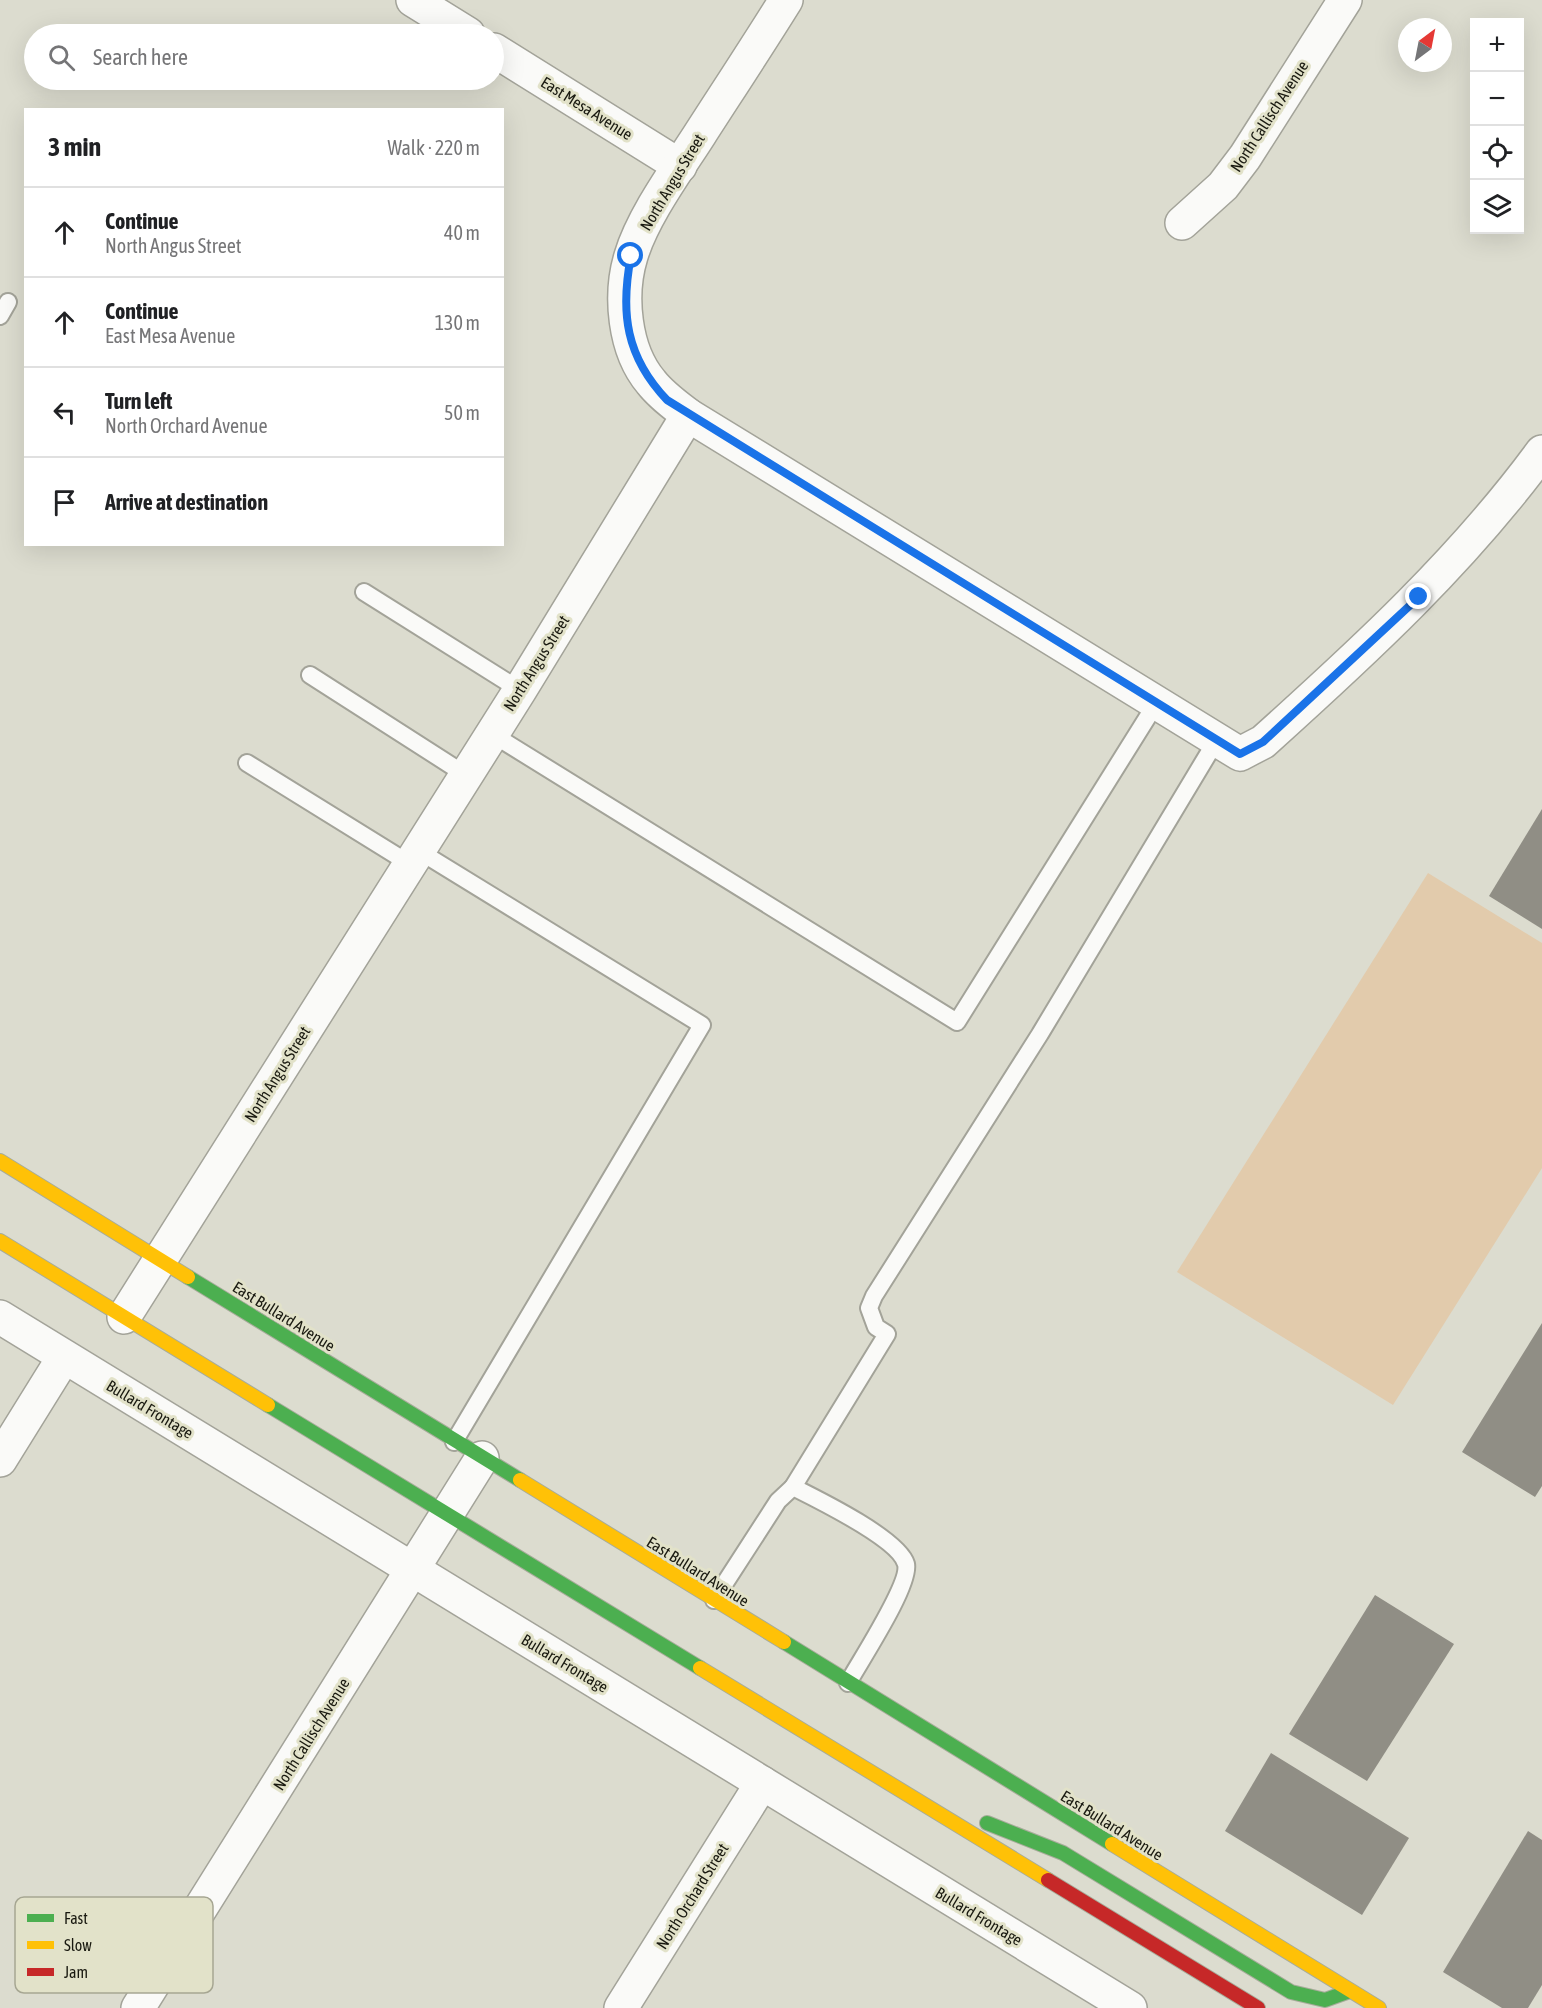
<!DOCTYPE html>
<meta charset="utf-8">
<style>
:root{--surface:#fff;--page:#f6f6f6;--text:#202124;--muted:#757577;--line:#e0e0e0}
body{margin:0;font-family:"Asap Condensed",sans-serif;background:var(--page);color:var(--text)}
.controls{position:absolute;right:18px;top:18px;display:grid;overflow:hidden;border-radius:0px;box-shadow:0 6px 24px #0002}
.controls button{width:54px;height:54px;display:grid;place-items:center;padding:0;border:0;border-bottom:2px solid var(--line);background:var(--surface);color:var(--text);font:30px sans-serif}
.compass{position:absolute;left:1398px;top:18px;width:54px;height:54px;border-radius:50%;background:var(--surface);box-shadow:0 6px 24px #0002;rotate:32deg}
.stop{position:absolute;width:18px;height:18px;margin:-14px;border:4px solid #1a73e8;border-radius:50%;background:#fff}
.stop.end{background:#1a73e8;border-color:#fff;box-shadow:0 2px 6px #0008}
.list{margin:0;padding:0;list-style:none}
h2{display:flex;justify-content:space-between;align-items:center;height:78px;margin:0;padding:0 24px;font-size:26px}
h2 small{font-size:20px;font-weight:400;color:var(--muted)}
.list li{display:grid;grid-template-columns:39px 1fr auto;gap:18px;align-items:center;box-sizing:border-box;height:90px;padding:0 24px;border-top:2px solid var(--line)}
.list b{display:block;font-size:22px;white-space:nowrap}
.list p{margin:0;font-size:20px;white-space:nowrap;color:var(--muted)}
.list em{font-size:20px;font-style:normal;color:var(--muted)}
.icon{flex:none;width:33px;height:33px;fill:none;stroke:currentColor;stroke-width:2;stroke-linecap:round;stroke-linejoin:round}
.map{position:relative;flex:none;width:1542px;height:2008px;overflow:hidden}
.search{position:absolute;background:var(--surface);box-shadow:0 6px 24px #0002;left:24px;top:24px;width:480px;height:66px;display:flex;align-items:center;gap:15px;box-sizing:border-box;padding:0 21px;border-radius:33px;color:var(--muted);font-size:22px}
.panel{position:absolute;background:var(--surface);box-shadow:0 6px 24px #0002;left:24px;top:108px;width:480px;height:438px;border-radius:0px}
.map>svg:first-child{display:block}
.green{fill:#e2cbac}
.building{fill:#908e85}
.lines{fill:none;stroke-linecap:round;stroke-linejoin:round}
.lane-casing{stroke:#a3a399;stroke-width:20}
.street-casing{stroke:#a3a399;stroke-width:36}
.fast-casing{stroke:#a7ac9a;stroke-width:16}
.slow-casing{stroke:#a7ac9a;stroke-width:16}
.jam-casing{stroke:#a7ac9a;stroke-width:16}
.lane{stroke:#fafaf8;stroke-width:16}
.street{stroke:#fafaf8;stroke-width:33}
.fast{stroke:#4caf50;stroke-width:14}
.slow{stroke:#ffc107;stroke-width:14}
.jam{stroke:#c62828;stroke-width:14}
.route{stroke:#1a73e8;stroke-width:8}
.labels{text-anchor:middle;stroke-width:6;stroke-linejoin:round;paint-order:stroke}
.street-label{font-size:16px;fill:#191910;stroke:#e2e2c9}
.key{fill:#e2e2c9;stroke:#a6a692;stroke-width:1.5}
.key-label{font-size:16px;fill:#191910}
</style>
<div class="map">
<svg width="1542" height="2008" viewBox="0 0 1542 2008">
<rect width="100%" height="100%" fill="#dcdccf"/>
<polygon class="green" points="1428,873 1542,943 1542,1168 1393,1405 1177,1272"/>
<g class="building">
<polygon points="1542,809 1542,929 1489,896"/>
<polygon points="1542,1323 1542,1486 1535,1497 1462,1452"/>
<polygon points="1375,1595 1454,1644 1367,1781 1289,1734"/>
<polygon points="1271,1753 1409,1838 1362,1915 1225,1831"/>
<polygon points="1528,1831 1542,1840 1542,1985 1528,2008 1502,2008 1443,1972"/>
</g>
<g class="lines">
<defs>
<g id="lane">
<polyline points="0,316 8,302"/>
<polyline points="364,592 520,690"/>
<polyline points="310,675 466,775"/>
<polyline points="492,734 957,1022 1157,702"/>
<polyline points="247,763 410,864"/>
<polyline points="419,851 702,1025 454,1442"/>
<polyline points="793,1487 887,1334 876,1327 869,1308 874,1296 1040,1034 1216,741"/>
<path d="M714,1600L778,1501L793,1487C817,1499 899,1539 906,1564C911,1584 860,1661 848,1683"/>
</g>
<g id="street">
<polyline points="413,0 468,34"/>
<polyline points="494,50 680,166"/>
<polyline points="1182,223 1223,186 1245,157 1345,0"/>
<path d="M688,415L1240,754L1263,742C1363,652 1462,561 1542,452"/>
<polyline points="0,1317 1130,2008"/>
<path d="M124,1317L520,690L688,415C675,405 661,395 651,382C624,350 619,295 631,256C643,216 677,170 700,134C729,89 758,45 786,0"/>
<polyline points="0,1460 64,1357"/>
<polyline points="138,2008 482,1458"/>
<polyline points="621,2008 762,1783"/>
</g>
<g id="fast">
<polyline points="188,1277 520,1480"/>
<polyline points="268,1405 700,1668"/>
<polyline points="784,1642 1112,1844"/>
<polyline points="987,1823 1063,1853 1291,1992 1325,2000 1350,1991"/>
</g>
<g id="slow">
<polyline points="0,1161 188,1277"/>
<polyline points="0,1241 268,1405"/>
<polyline points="520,1480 784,1642"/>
<polyline points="700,1668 1048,1880"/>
<polyline points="1112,1844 1379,2008"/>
</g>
<polyline id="jam" points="1048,1880 1258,2008"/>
</defs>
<use href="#lane" class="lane-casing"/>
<use href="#street" class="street-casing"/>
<use href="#fast" class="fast-casing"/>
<use href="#slow" class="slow-casing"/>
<use href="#jam" class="jam-casing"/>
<use href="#lane" class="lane"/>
<use href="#street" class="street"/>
<use href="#fast" class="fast"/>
<use href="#slow" class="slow"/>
<use href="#jam" class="jam"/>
</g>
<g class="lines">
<path class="route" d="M631,256C620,313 626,357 667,400L1240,754L1263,742L1419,597"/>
</g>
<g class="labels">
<g class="street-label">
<text transform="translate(587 108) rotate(32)" y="6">East Mesa Avenue</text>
<text transform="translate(1269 116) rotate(-57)" y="6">North Callisch Avenue</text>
<text transform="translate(672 182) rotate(-59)" y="6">North Angus Street</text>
<text transform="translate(536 663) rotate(-58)" y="6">North Angus Street</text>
<text transform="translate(277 1074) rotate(-58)" y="6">North Angus Street</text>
<text transform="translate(284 1316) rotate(32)" y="6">East Bullard Avenue</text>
<text transform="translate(150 1409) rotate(31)" y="6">Bullard Frontage</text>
<text transform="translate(698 1571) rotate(32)" y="6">East Bullard Avenue</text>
<text transform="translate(565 1663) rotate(31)" y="6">Bullard Frontage</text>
<text transform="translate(311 1734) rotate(-58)" y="6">North Callisch Avenue</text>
<text transform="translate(1112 1825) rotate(32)" y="6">East Bullard Avenue</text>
<text transform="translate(692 1896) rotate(-58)" y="6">North Orchard Street</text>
<text transform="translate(979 1916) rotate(31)" y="6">Bullard Frontage</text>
</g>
</g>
<rect x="15" y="1897" width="198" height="96" rx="9" class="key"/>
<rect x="27" y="1914" width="27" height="8" fill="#4caf50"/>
<rect x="27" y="1941" width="27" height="8" fill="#ffc107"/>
<rect x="27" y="1968" width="27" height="8" fill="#c62828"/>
<g class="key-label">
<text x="64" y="1924">Fast</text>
<text x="64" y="1951">Slow</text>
<text x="64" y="1978">Jam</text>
</g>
</svg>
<div class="controls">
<button>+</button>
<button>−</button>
<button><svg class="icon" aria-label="locate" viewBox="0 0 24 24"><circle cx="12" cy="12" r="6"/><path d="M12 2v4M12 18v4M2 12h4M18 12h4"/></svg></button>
<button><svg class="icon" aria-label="layers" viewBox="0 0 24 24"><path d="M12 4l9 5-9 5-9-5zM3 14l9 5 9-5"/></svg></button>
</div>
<svg class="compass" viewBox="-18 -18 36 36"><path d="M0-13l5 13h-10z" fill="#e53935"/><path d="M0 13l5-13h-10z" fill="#757577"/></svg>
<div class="stop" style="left:631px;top:256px"></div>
<div class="stop end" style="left:1419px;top:597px"></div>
<div class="search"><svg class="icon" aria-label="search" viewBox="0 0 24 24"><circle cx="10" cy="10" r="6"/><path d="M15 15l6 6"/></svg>Search here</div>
<section class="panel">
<h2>3 min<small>Walk · 220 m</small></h2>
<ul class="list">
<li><svg class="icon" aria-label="ahead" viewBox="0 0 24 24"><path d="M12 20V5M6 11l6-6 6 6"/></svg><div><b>Continue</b><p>North Angus Street</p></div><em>40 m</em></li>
<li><svg class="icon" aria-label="ahead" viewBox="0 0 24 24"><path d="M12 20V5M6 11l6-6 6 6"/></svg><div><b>Continue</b><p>East Mesa Avenue</p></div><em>130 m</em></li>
<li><svg class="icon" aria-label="left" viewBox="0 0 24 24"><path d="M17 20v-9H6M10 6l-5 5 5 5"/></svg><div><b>Turn left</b><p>North Orchard Avenue</p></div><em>50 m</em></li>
<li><svg class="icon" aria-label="arrive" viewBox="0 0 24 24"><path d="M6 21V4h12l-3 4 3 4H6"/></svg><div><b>Arrive at destination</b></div></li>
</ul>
</section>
</div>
